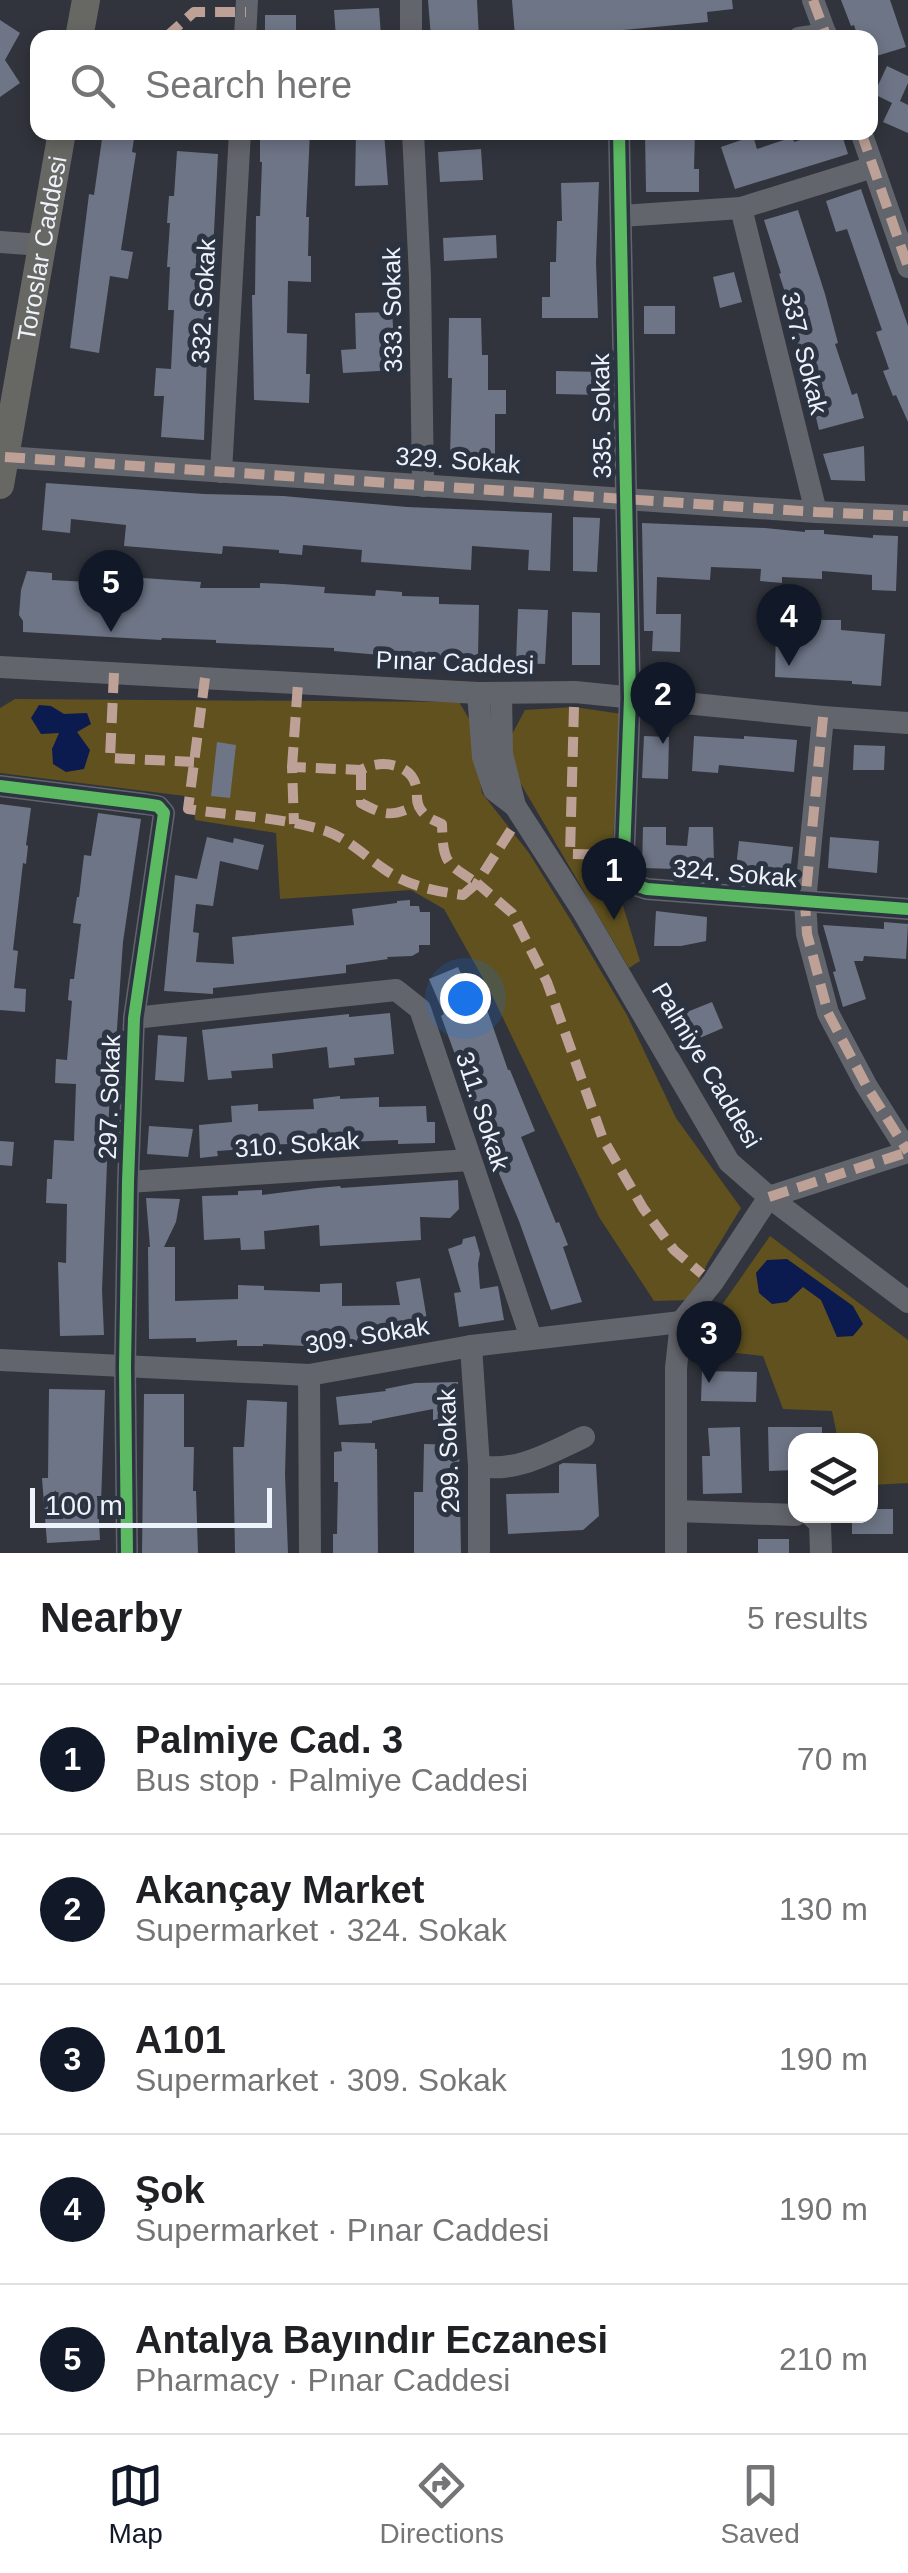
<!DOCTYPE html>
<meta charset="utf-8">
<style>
:root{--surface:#fff;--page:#f6f6f6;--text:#202124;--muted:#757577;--line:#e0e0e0;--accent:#111827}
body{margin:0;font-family:Helvetica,sans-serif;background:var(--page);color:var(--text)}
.controls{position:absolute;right:30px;bottom:30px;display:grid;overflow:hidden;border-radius:20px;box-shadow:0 5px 15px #0003}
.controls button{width:90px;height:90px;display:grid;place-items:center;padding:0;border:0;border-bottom:2px solid var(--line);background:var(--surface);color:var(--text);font:50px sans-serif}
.scale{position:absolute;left:30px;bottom:25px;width:242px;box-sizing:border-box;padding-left:10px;border:5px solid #eef2fb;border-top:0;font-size:28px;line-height:35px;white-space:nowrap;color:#eef2fb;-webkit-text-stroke:8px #2c3341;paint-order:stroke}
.you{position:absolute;left:465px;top:998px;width:35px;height:35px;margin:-25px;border:8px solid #fff;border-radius:50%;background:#1a73e8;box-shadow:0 0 0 15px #1a73e833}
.badge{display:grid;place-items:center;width:65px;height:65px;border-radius:50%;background:var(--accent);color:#fff;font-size:32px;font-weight:700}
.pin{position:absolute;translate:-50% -82px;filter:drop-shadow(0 2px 5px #0008)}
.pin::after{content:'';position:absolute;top:52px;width:35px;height:30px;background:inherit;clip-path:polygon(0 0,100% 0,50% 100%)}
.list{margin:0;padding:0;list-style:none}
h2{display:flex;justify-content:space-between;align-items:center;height:130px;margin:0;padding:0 40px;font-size:42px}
h2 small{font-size:32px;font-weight:400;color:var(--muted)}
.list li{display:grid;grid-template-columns:65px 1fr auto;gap:30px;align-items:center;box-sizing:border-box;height:150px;padding:0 40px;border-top:2px solid var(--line)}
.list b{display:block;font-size:38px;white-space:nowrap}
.list p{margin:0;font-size:32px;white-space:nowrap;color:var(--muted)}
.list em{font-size:32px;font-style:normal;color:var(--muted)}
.icon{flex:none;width:55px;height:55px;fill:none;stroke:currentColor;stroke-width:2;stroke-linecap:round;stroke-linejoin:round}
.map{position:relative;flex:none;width:908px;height:1553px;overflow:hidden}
.search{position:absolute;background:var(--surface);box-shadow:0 5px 15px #0003;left:30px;right:30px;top:30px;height:110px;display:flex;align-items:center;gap:25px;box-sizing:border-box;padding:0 35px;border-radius:20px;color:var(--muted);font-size:38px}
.sheet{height:880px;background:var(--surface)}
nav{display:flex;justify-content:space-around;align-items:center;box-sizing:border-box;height:140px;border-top:2px solid var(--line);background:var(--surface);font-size:28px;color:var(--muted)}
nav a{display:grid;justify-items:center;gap:5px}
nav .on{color:var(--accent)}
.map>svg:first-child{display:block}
.green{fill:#60511e}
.water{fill:#0b1a4f}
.building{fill:#6e7586}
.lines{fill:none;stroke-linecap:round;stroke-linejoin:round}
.minor{stroke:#63656c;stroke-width:22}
.major{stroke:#676764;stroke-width:28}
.quiet{stroke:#bda197;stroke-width:10;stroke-dasharray:20 10;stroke-linecap:butt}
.cycleway-casing{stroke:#2c3341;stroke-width:19}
.cycleway{stroke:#5cba63;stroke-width:12}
.labels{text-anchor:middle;stroke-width:10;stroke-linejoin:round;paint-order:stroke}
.street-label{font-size:25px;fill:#eef2fb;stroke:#2c3341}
</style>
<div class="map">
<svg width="908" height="1553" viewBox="0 0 908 1553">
<rect width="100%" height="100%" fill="#31343c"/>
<g class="green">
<polygon points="15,699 459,702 471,722 482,793 529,853 570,919 627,1015 676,1118 741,1208 708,1262 690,1300 654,1301 599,1217 489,989 444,909 411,890 280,899 276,833 195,820 193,797 0,773 0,708"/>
<polygon points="574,707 622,714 611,867 640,961 629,968 518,779 509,740 525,710"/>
<polygon points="770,1236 908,1340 908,1483 871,1485 870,1440 838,1440 832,1411 783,1409 763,1356 692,1348"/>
</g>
<g class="water">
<polygon points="39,705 51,706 64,714 87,713 91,724 77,732 90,750 84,769 66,772 53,764 52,749 59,733 41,734 31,718"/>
<polygon points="787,1259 853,1306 863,1324 853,1336 837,1337 821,1300 803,1287 787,1302 772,1304 759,1293 756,1273 767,1260"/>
</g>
<g class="building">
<polygon points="428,0 477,0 479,38 431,38"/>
<polygon points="512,0 732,0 733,9 707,12 708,22 560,36 560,32 515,36"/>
<polygon points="841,0 890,0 906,47 870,58 870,38 858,38 854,25 851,26"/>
<polygon points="379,8 381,36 336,38 334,10"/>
<rect x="265" y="15" width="31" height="23"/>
<polygon points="0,20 20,33 5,60 20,83 0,97"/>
<polygon points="887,66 908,76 908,83 900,101 908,105 908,133 883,122 892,103 874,94"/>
<polygon points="103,132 135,132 132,152 136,153 121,250 133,252 128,279 110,276 99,353 70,348 89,194 94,195"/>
<polygon points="260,132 310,132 306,217 309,217 308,256 311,256 311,282 288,281 287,333 307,334 306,374 310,374 309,403 254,400 252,295 255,295 256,216 260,216 262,162 260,162"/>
<polygon points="356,132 384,132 388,185 355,186"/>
<polygon points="645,132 695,132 694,169 699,169 699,192 646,192"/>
<polygon points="825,132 841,132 848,154 735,189 721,147 753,136 757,149 793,137 794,142"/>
<polygon points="481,149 483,180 440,182 438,152"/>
<polygon points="177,151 218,154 209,329 212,330 210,356 207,356 204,440 161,437 164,396 154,396 156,368 171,369 174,310 168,310 170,267 167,267 170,223 167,223 169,196 174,196"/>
<polygon points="599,182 596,262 598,318 542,318 542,297 550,297 550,262 556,262 557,221 562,221 561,183"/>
<polygon points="861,189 908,326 908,422 896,395 893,396 883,371 889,369 876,332 882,330 847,229 836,232 826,201"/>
<polygon points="798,210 825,294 838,343 835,344 852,395 857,393 864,418 819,430 813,405 816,404 790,318 793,317 779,274 781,273 764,220"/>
<polygon points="496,235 497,258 444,261 443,238"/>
<polygon points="734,272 742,302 720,308 713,277"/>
<rect x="644" y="306" width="31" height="28"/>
<polygon points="392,312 396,370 343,373 341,350 356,349 355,313"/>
<polygon points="449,318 481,318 482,355 488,355 488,390 506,390 506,414 495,414 495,457 450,456 452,378 448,378"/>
<polygon points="556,371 600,372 600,395 556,394"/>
<polygon points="864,446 865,481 831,480 823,454"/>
<polygon points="46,483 204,494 283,496 407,507 552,513 550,571 528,570 529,550 472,546 471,570 361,562 362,550 303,545 302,555 279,553 279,550 223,546 222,554 124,546 126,525 71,519 70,533 42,530"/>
<polygon points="573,517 600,518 597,572 573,571"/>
<polygon points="642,523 765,528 805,532 805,530 824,530 824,534 873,538 873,535 898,536 896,591 872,590 872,575 822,571 822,579 782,577 782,583 760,581 761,569 711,567 710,580 657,577 656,614 681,614 680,652 652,651 653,631 644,631"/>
<polygon points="27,571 52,573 52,580 143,585 143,578 201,582 200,588 260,588 260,583 283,584 325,587 324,593 375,596 376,590 402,592 402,596 439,597 439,604 479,605 478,657 415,658 334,651 334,648 216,643 216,640 162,638 161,640 23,632 23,621 19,615 21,590"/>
<polygon points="518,609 548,610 545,664 516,663"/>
<polygon points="572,612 600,613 600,665 572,665"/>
<polygon points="817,620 841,620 841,630 885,634 881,686 852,684 852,681 775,677 776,621 817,622"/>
<polygon points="644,736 669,737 668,779 642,778"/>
<polygon points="694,736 744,739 744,736 797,740 794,772 719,765 718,773 692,771"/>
<polygon points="217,742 236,745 230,798 211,796"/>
<polygon points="854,745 885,746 884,770 853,770"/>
<polygon points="0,804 31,808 26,845 28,846 26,864 23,863 13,950 18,951 14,988 26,989 25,1012 0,1010"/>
<polygon points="98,813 141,819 123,942 113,1086 110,1086 102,1290 104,1335 60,1336 58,1262 66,1263 67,1204 46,1203 47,1179 52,1179 54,1140 74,1141 76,1084 55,1083 56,1059 67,1060 72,1001 68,1000 70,979 74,979 81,924 73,923 77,897 79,897 84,855 91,856"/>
<polygon points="643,827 666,827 666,845 687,846 689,827 713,827 714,862 676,863 676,869 642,868"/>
<polygon points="207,837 233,843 234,838 264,845 258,870 220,861 213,906 196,904 193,932 199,933 196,962 234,964 232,937 354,925 352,909 397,903 397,901 410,900 410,906 419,906 420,912 430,912 430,945 419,945 419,952 412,956 387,957 388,959 346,965 346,973 213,988 213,994 164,991 175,875 197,879"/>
<polygon points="830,837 879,841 877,873 828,868"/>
<polygon points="739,841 793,847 790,873 736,867"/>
<polygon points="656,911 707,917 706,941 681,946 654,946"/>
<polygon points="884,922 908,924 906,959 864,956 863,961 854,961 866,999 843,1007 833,972 836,971 823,925 884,929"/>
<polygon points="458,967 474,1004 484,1001 508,1070 510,1070 535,1131 521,1137 556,1223 559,1222 568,1245 563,1247 582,1302 551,1310 519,1221 495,1164 497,1163 464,1073 462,1074 441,1016 444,1014 429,979"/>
<polygon points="712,1002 723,1028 688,1043 677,1016"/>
<polygon points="390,1013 394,1054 354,1058 355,1065 329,1068 327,1047 272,1054 273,1068 231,1071 232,1078 208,1080 202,1030 349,1014 349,1017"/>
<polygon points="158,1035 187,1037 184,1082 155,1080"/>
<polygon points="340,1096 340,1099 379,1097 379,1107 426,1106 427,1122 435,1122 435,1143 398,1144 398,1140 345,1142 345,1145 318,1147 317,1143 261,1145 261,1148 217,1151 218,1156 200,1158 199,1125 232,1122 231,1106 258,1104 258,1111 314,1109 313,1099"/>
<polygon points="149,1126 193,1129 188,1157 147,1154"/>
<polygon points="0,1141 14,1142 12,1166 0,1165"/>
<polygon points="458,1180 459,1209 450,1218 420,1217 421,1240 320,1246 319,1225 264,1231 265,1249 241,1250 240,1238 204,1240 202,1196 238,1195 238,1191 262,1190 262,1195 317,1188 340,1186 341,1188"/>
<polygon points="146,1198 180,1199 176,1222 164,1247 175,1247 175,1301 238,1299 238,1285 264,1286 264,1290 320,1292 320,1284 342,1283 342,1306 400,1305 396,1282 420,1278 429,1332 389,1339 306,1343 306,1346 263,1344 263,1346 237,1346 237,1340 196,1342 196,1338 149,1339 148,1247 150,1247"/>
<polygon points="475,1236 480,1254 478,1264 480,1289 498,1286 504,1320 459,1327 454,1293 461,1292 448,1249 462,1244 463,1239"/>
<polygon points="702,1371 757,1372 756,1402 701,1401"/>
<polygon points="458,1382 460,1418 433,1420 433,1409 372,1421 372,1423 339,1425 336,1397 386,1391 385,1389 415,1383"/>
<polygon points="49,1389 105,1390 101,1503 98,1503 100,1540 47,1543 42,1478 48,1478"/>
<polygon points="144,1394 184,1394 184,1447 194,1447 193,1491 196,1491 198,1553 142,1553"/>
<polygon points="247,1400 287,1402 285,1474 288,1553 235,1553 233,1447 244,1447"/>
<polygon points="740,1427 742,1493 703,1494 702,1456 710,1456 708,1428"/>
<polygon points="768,1427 822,1427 822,1440 796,1440 796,1470 769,1471"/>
<polygon points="341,1442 375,1443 375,1449 377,1449 378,1553 333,1553 333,1534 337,1534 338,1482 334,1482 334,1452 342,1451"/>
<polygon points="424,1444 459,1445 461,1553 414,1553 414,1492 423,1492"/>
<polygon points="563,1463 596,1464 599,1516 583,1530 508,1534 506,1494 559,1493 559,1465"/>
<polygon points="870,1509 893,1509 893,1534 852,1534 852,1516 870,1516"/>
<rect x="758" y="1539" width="31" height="14"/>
</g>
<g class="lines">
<g class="minor">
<polyline points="813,0 827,38"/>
<polyline points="245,38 247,0"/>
<polyline points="411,38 411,0"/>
<polyline points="799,38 826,34"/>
<polyline points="413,132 420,277 423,486"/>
<polyline points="619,132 630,698 623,881 647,889 908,909"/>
<polyline points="861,132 908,267"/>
<polyline points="741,208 816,512"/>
<polyline points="621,216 741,208 873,167"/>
<polyline points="0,242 42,245"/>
<polyline points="5,457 816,512 908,516"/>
<polyline points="221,472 240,132"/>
<polyline points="0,667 478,693 575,692 823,717 908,723"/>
<polyline points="478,693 483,757 494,790 515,806"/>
<polyline points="501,693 502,754 515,806 582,910 729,1162 769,1197 908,1302"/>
<polyline points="823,717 805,902 807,934 828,1013 866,1085 908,1152"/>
<polyline points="0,786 145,804 158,806 164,813 134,1018 128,1182 125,1367 127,1553"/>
<polyline points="134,1018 396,990 420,1009 531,1338"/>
<polyline points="128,1182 470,1160"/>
<polyline points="471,1346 479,1466 479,1553"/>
<polyline points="0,1360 309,1375 471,1346 681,1322"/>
<polyline points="309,1375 310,1553"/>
<path d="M479,1466C517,1473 551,1452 584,1437"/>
<polyline points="676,1511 796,1515"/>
<polyline points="812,1516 820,1524 821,1553"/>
<polyline points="676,1553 676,1368 681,1322 713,1282 769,1197 908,1152"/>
</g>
<g class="major">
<polyline points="79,38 86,0"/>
<path id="s1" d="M0,485L62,132"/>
</g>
<g class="quiet">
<polyline points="813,0 827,38"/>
<polyline points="165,38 194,12 246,12"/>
<polyline points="861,132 908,267"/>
<polyline points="5,457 816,512 908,516"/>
<polyline points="114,673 110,758 194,762"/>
<path d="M205,678L188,809C233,816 282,817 326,831C348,839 365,856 384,869C408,886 434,891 463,895L477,883C445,863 443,862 442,824C434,820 426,818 421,810C415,802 418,796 416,786C411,763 379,759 361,770L292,767L294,824"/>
<polyline points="574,707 570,854 612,855"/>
<polyline points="823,717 805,902 807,934 828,1013 866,1085 908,1152"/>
<polyline points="292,767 298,683"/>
<path d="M361,770V803C385,816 392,817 417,805"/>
<polyline points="511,830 477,883 512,913 547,982 603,1139 643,1208 674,1250 702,1274"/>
<polyline points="769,1197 908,1152"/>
</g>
<defs>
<g id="cycleway">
<polyline points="619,132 630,698 623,881 647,889 908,909"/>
<polyline points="0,786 145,804 158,806 164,813 134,1018 128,1182 125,1367 127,1553"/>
</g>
</defs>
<use href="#cycleway" class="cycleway-casing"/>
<use href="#cycleway" class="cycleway"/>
</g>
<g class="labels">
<g class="street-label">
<text dy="9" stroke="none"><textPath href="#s1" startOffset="240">Toroslar Caddesi</textPath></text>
<text transform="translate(203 301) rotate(-87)" y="9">332. Sokak</text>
<text transform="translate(392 310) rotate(-91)" y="9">333. Sokak</text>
<text transform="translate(805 353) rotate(76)" y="9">337. Sokak</text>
<text transform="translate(601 416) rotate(-91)" y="9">335. Sokak</text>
<text transform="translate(458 460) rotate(4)" y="9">329. Sokak</text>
<text transform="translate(455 662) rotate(2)" y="9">Pınar Caddesi</text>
<text transform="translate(735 873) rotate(5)" y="9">324. Sokak</text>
<text transform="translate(707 1065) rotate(59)" y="9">Palmiye Caddesi</text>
<text transform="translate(109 1097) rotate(-88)" y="9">297. Sokak</text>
<text transform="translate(483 1111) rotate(72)" y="9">311. Sokak</text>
<text transform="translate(297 1144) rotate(-4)" y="9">310. Sokak</text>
<text transform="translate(367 1335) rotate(-9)" y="9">309. Sokak</text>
<text transform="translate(448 1451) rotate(-92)" y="9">299. Sokak</text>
</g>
</g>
</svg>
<div class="controls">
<button><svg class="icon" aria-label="layers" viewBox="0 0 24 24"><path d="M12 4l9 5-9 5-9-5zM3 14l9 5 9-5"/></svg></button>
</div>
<div class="scale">100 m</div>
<div class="you"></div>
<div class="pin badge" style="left:614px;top:920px">1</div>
<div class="pin badge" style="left:663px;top:744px">2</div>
<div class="pin badge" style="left:709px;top:1383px">3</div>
<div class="pin badge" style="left:789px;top:666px">4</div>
<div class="pin badge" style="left:111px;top:632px">5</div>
<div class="search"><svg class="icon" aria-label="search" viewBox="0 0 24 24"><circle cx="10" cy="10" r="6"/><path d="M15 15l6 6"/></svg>Search here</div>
</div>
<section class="sheet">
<h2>Nearby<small>5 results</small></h2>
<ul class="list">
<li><span class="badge">1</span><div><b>Palmiye Cad. 3</b><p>Bus stop · Palmiye Caddesi</p></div><em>70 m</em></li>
<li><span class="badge">2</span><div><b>Akançay Market</b><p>Supermarket · 324. Sokak</p></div><em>130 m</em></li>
<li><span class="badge">3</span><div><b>A101</b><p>Supermarket · 309. Sokak</p></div><em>190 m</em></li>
<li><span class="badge">4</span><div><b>Şok</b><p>Supermarket · Pınar Caddesi</p></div><em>190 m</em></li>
<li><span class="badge">5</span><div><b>Antalya Bayındır Eczanesi</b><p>Pharmacy · Pınar Caddesi</p></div><em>210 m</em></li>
</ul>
</section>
<nav>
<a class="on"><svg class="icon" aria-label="map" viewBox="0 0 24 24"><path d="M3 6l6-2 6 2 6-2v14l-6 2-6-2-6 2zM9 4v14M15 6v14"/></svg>Map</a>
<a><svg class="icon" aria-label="directions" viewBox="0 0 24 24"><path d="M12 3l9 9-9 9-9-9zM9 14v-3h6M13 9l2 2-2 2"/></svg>Directions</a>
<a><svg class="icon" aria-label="saved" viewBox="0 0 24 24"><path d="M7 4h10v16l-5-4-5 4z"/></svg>Saved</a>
</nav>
